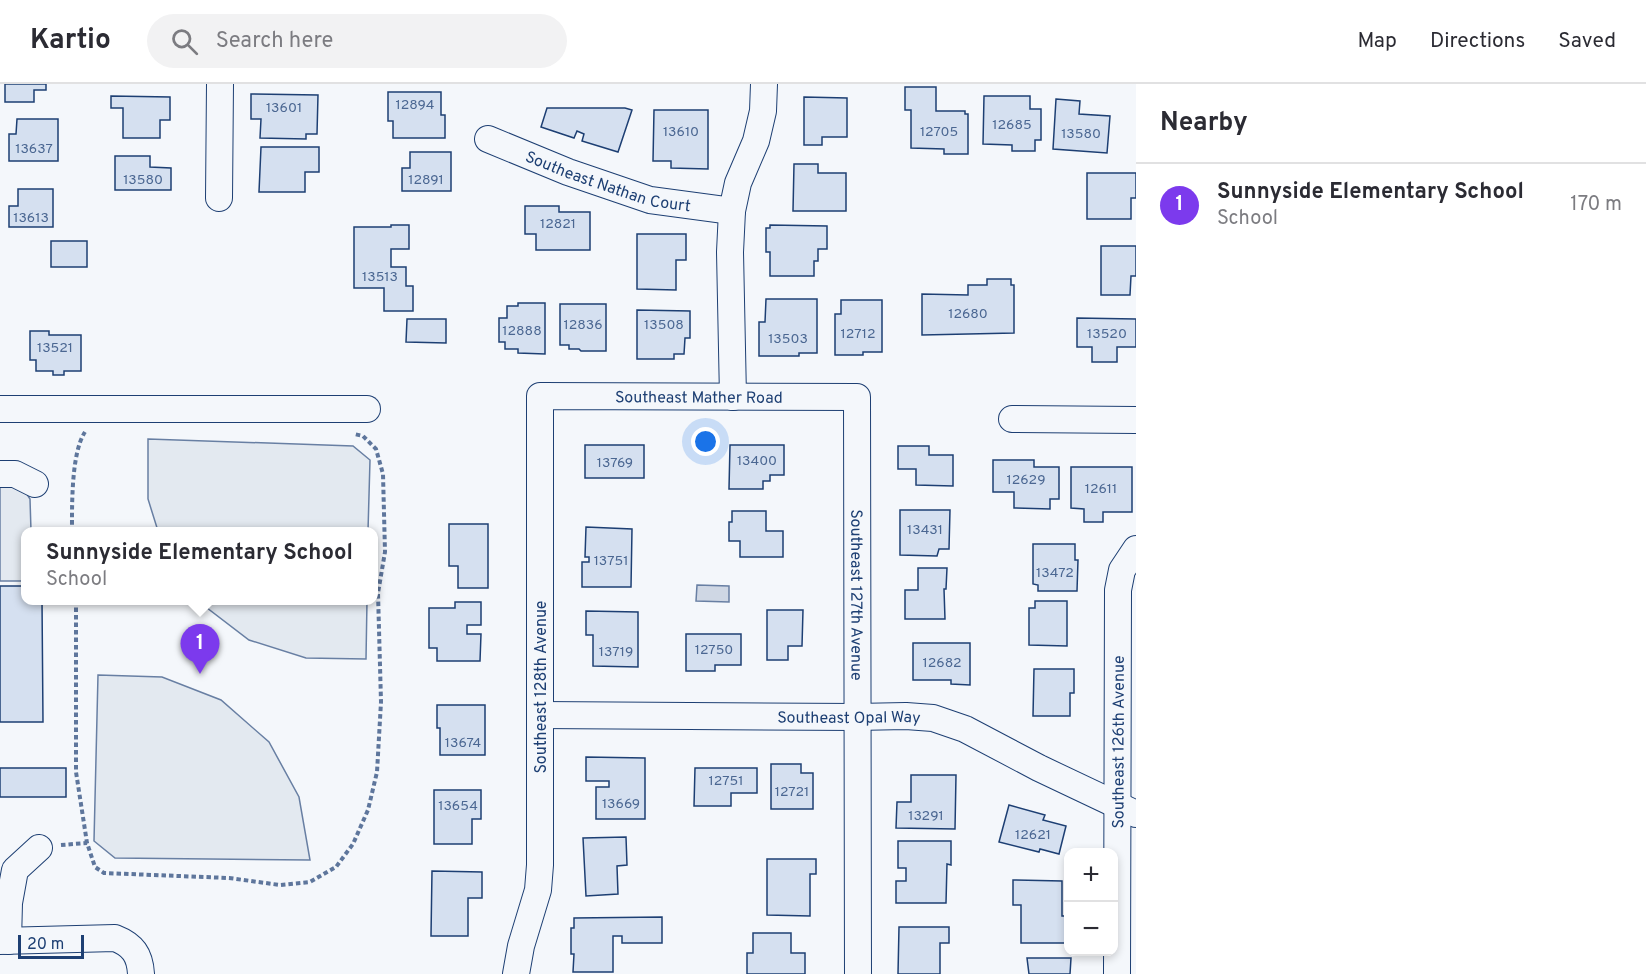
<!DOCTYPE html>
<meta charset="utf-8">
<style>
:root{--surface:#fff;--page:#f2f2f3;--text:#2b2b33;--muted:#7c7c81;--line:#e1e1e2;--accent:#7c3aed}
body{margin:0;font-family:Overpass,sans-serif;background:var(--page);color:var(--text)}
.controls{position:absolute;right:18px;bottom:18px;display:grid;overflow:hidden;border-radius:12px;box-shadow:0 3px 9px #0003}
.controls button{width:54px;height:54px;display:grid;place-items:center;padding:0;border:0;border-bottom:2px solid var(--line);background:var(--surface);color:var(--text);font:30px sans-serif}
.scale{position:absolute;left:18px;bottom:15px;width:66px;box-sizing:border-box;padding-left:6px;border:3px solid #1d3f73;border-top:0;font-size:16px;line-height:21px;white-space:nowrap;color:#1d3f73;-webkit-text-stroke:4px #f4f7fb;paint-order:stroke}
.you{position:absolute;left:706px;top:358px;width:21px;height:21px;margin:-15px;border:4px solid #fff;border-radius:50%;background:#1a73e8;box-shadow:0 0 0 9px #1a73e833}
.badge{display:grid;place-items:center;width:39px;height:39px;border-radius:50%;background:var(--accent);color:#fff;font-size:20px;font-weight:700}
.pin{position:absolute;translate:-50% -50px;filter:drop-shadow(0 2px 3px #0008)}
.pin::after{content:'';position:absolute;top:32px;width:21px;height:18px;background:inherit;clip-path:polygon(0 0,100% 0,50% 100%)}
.popup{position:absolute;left:21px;top:443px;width:357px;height:78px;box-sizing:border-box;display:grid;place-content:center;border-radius:12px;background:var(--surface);filter:drop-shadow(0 2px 4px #0005);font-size:20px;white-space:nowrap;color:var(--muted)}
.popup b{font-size:22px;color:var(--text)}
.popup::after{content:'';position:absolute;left:50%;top:100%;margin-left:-12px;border:12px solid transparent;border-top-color:var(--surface)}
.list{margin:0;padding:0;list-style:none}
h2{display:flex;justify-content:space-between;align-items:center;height:78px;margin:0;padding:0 24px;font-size:26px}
h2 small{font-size:20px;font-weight:400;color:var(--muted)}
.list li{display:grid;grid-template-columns:39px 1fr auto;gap:18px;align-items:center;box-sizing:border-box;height:84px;padding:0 24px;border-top:2px solid var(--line)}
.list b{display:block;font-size:22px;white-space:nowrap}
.list p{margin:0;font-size:20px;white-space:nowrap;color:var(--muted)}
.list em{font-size:20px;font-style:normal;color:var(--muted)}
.icon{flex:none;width:33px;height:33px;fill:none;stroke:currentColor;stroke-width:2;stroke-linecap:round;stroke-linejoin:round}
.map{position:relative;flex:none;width:1136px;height:890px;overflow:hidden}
header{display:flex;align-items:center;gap:36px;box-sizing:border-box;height:84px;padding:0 30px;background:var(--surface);border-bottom:2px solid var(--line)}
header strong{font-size:28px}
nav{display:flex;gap:33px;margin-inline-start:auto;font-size:21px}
.search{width:420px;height:54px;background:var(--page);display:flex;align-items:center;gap:15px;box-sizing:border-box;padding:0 21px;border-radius:33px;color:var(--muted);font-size:22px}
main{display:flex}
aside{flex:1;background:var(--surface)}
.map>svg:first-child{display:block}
.green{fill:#e3e9f0;stroke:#687fa3;stroke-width:1.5}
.water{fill:#cfd7e4;stroke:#687fa3;stroke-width:1.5}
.building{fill:#d5e0f0;stroke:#1d3f73;stroke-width:1.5}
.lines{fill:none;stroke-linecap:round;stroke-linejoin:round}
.minor-casing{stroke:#1d3f73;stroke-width:28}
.path{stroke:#5e769c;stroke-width:4;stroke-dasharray:4.5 3;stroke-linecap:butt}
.minor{stroke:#f4f7fb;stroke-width:26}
.labels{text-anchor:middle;stroke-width:4.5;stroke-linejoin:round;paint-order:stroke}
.number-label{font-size:14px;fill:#4b6792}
.street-label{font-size:16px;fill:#1d3f73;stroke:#f4f7fb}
</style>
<header>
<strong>Kartio</strong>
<div class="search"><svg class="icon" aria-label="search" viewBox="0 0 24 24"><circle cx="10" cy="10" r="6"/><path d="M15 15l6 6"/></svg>Search here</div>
<nav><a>Map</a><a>Directions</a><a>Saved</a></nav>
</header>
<main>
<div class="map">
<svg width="1136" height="890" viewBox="0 0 1136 890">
<rect width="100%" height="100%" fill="#f4f7fb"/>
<g class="green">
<polygon points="148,355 353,362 370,376 368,447 158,447 148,415"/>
<polygon points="0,397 23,404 30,415 31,447 26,448 26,497 0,497"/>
<polygon points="198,517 367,517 366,575 306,574 249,556"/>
<polygon points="98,591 162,593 221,616 269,658 299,713 310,776 115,774 94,757"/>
</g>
<polygon class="water" points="697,501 729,502 729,518 696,517"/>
<g class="building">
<polygon points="5,0 46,0 46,6 34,6 34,18 5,18"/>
<polygon points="905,3 936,3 936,27 965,27 965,30 968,30 968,70 944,70 944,65 911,64 911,26 905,26"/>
<polygon points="388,8 441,8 441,31 445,31 445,54 393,54 393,37 388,37"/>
<polygon points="251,10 318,11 317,50 306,50 306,55 260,54 261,35 251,35"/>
<polygon points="111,12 170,13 170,36 160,36 160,54 123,54 123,24 111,24"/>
<polygon points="984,12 1030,12 1030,25 1041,25 1041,56 1035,56 1035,67 1012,67 1012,61 983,60"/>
<polygon points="804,13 847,14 847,53 822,53 822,61 804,61"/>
<polygon points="1056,15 1080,17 1079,30 1110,32 1107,69 1053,65"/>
<polygon points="547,24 625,24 632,26 618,68 582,57 584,50 577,47 574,54 541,43"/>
<polygon points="654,26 708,26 708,85 671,84 671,77 653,77"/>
<polygon points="17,35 58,35 58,77 9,77 9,50 16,50"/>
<polygon points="261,63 319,63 319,88 305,88 305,108 259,108"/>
<polygon points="410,68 451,68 451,107 402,107 402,84 410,84"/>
<polygon points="115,72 150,72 150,83 171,84 171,106 115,106"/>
<polygon points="794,80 818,80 818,89 846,89 846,127 793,127"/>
<polygon points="1087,89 1136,89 1136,114 1131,114 1131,135 1087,135"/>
<polygon points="18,105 53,105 53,143 9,143 9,122 18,122"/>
<polygon points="525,122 559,122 559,128 590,128 590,166 536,166 536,150 525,150"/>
<polygon points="391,141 409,141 409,165 391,165 391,183 406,183 406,202 413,202 413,227 384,227 384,204 354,204 354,143 391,143"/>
<polygon points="770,141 827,142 827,165 818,165 818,177 814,177 814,192 770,192 770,168 766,168 766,144 770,144"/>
<polygon points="637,150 686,150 686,176 676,176 676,206 637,205"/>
<rect x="51" y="157" width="36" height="26"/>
<polygon points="1101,162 1136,162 1136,192 1131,192 1130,211 1101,211"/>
<polygon points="987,195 1011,195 1011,201 1014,201 1014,249 922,251 922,210 968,211 968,201 987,201"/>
<polygon points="766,215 817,215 817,269 799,269 799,272 759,272 759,238 765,238"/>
<polygon points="841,216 882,216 882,268 863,268 863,271 835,271 835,230 841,230"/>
<polygon points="518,219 545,219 545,270 518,269 518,265 505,265 505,258 499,258 499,234 507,234 507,222 518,222"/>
<polygon points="560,220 606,220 606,267 581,267 579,265 569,265 569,261 560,261"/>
<polygon points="637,226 690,227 690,254 685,254 684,270 674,270 674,275 637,275"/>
<polygon points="1077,234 1136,235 1136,263 1117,263 1117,278 1092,278 1092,263 1077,263"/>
<polygon points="407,235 446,235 446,259 406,258"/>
<polygon points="30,247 49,247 49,251 81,251 81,287 64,287 64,291 53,291 53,287 36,287 36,276 30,276"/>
<rect x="585" y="361" width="59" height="33"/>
<polygon points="730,361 784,361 784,391 770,391 770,397 763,397 763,405 729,405"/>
<polygon points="898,362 929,362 929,371 953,371 953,402 916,401 916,385 898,385"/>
<polygon points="993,376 1034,376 1034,383 1059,383 1059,415 1050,415 1050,425 1014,424 1014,408 993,408"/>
<polygon points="1071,383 1132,383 1132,428 1103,428 1103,438 1084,438 1084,425 1071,424"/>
<polygon points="900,426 950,426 949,465 939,465 937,472 900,471"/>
<polygon points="732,427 766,427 766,447 783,447 783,473 740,473 740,457 729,457 729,438 732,438"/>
<polygon points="449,440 488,440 488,504 458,504 458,482 449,482"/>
<polygon points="586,443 632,445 631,503 582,503 582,478 589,478 589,473 585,473"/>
<polygon points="1033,460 1075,460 1075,476 1078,476 1077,507 1038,507 1038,501 1033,500"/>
<polygon points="918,484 947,484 946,505 944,505 945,535 905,535 905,506 918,506"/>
<polygon points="0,502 26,502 26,516 42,516 43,638 0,638"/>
<polygon points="1035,517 1067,517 1067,562 1029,561 1029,524 1035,524"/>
<polygon points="455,518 481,518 481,541 467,541 467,550 481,550 480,577 437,577 437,564 429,564 429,524 455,524"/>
<polygon points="767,526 803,526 802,562 788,562 788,576 767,576"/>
<polygon points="586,527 638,528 638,583 593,582 593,551 586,551"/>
<polygon points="686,550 741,550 741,581 715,581 715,587 686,587"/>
<polygon points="913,559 970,559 970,601 951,600 951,596 913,596"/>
<polygon points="1034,585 1074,585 1074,609 1070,609 1070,632 1033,632"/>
<polygon points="437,621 485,621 485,671 440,671 440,644 437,644"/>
<polygon points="586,673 645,674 645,735 596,735 596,703 609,703 609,697 586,697"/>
<polygon points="771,680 801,680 801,689 813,689 813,725 771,725"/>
<rect x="0" y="684" width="66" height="29"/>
<polygon points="695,684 757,684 757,709 731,709 731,722 694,722"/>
<polygon points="911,691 956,691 955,745 896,744 897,718 911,718"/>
<polygon points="434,706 481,706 481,735 472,735 472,760 434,760"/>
<polygon points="1009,721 1045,731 1043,736 1066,742 1059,770 1040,765 1039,768 999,758"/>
<polygon points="626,753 627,781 617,782 618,810 586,812 583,754"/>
<polygon points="898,757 951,757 951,781 947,780 946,819 896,819 896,797 906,797 906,784 898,784"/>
<polygon points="767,775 816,775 816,790 810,790 810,832 767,831"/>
<polygon points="432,787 482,788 482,814 468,814 468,852 431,852"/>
<polygon points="1013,796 1062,797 1062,832 1068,832 1068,859 1021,859 1021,821 1013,821"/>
<polygon points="662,833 662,859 622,859 622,852 613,852 613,888 573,888 574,870 571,870 571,844 574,844 574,834"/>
<polygon points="899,843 949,843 949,859 940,859 940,890 898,890"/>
<polygon points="753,849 791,849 791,869 805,869 805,890 747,890 747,869 753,869"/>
<polygon points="1027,874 1071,874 1070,890 1029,890"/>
</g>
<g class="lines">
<defs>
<g id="minor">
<path id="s1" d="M488,55L568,88L650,116L732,127"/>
<polyline points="219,114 220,0"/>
<polyline points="733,313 730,168 732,127 738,99 756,57 763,27 764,0"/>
<polyline points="0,325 367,325"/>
<polyline points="1012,335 1136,336"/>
<polyline points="0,390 15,390 35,400"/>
<path id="s2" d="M540,631L856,633L906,632L933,634L965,645L1039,684L1136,730"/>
<path d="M0,857L115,854C133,861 140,871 141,890"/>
<polyline points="8,857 9,819 15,786 39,764"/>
<path id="s3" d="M516,890L521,862L538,806L540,781V312L857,313L858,890"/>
<path id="s4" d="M1117,890L1118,506L1122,486L1136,465"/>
</g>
</defs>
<use href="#minor" class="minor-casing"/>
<g class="path">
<path d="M72,448C72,423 71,369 85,348"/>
<polyline points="76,516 76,688 87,759 95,783 104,789 229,794 280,801 310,798 336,783 353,760 368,726 377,688 381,618 378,509 385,468 383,390 376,365 363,352 354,350"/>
<polyline points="61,761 87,759"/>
</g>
<use href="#minor" class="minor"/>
</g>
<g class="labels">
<g class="number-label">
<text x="415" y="25">12894</text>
<text x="284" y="28">13601</text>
<text x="1012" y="45">12685</text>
<text x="681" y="52">13610</text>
<text x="939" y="52">12705</text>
<text x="1081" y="54">13580</text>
<text x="34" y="69">13637</text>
<text x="143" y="100">13580</text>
<text x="426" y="100">12891</text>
<text x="31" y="138">13613</text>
<text x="558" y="144">12821</text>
<text x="380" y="197">13513</text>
<text x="968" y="234">12680</text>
<text x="583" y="245">12836</text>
<text x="664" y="245">13508</text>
<text x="522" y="251">12888</text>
<text x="858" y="254">12712</text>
<text x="1107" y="254">13520</text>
<text x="788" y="259">13503</text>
<text x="55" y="268">13521</text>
<text x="757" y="381">13400</text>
<text x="615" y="383">13769</text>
<text x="1026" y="400">12629</text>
<text x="1101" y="409">12611</text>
<text x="925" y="450">13431</text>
<text x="611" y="481">13751</text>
<text x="1055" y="493">13472</text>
<text x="714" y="570">12750</text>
<text x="616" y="572">13719</text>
<text x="942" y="583">12682</text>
<text x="463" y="663">13674</text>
<text x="726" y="701">12751</text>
<text x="792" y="712">12721</text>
<text x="621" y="724">13669</text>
<text x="458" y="726">13654</text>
<text x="926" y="736">13291</text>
<text x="1033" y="755">12621</text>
</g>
<g class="street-label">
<text dy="6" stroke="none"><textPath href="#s1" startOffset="128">Southeast Nathan Court</textPath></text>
<text dy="6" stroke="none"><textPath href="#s3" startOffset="740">Southeast Mather Road</textPath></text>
<text dy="6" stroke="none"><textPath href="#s3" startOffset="1096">Southeast 127th Avenue</textPath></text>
<text transform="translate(540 603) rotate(-90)" y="6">Southeast 128th Avenue</text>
<text dy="6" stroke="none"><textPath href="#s2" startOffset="309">Southeast Opal Way</textPath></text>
<text dy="6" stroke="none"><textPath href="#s4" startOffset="232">Southeast 126th Avenue</textPath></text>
</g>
</g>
</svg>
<div class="controls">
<button>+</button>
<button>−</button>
</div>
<div class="scale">20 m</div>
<div class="you"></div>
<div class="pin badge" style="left:200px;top:590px">1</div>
<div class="popup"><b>Sunnyside Elementary School</b>School</div>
</div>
<aside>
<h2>Nearby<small></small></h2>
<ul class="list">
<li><span class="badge">1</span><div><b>Sunnyside Elementary School</b><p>School</p></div><em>170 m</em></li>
</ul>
</aside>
</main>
